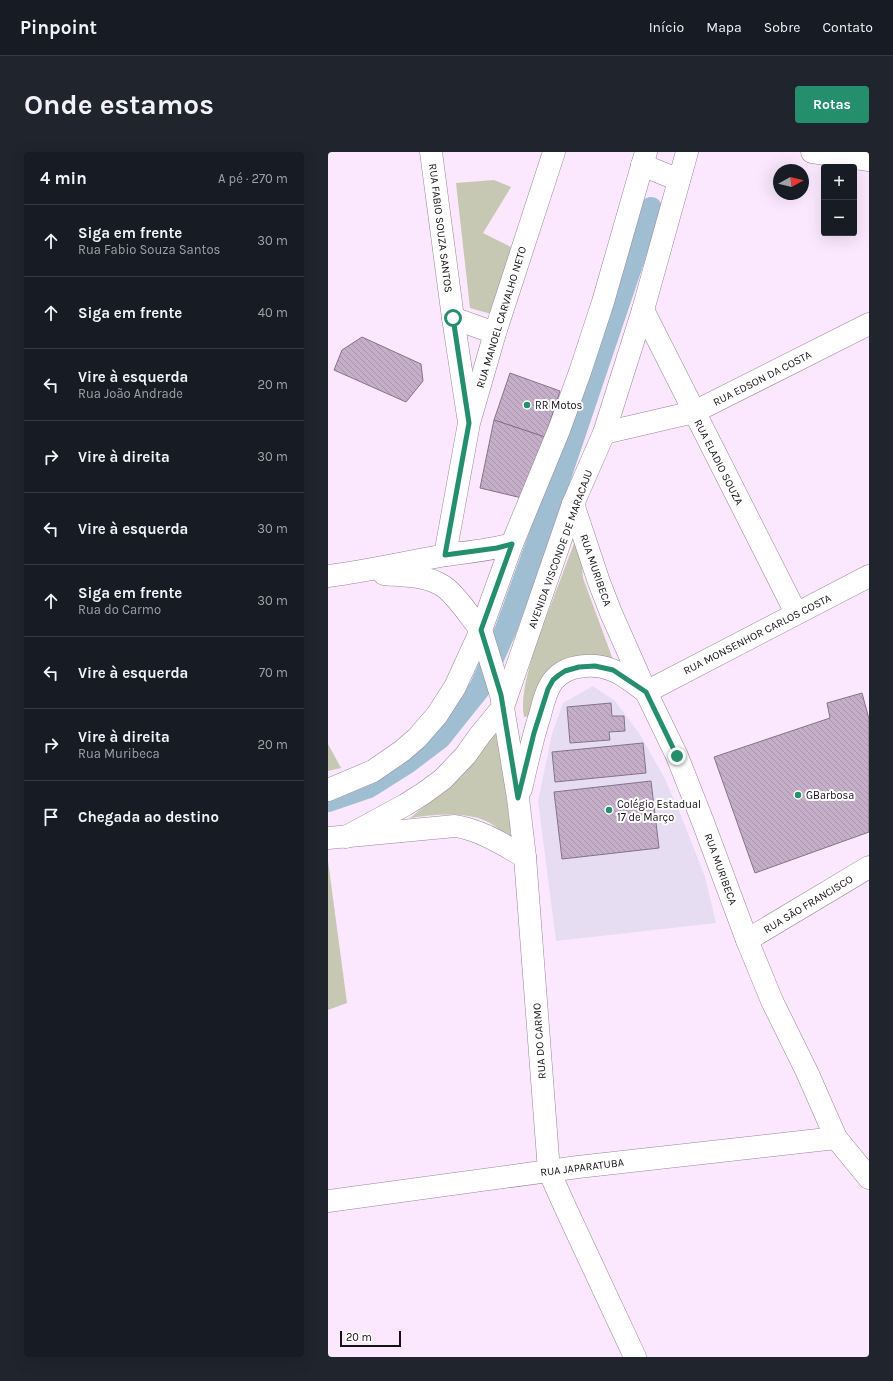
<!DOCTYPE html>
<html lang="pt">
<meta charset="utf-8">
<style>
:root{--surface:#171b24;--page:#20242c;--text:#f1f3f6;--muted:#9ea1a6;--line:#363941;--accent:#258e6c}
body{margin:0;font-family:Karla,sans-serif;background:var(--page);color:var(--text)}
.controls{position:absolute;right:12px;top:12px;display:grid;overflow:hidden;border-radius:4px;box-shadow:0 4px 16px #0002}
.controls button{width:36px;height:36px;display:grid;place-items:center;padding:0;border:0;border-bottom:1px solid var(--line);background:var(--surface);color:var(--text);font:20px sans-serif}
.compass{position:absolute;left:445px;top:12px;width:36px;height:36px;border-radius:50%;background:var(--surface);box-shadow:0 4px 16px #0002;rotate:82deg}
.scale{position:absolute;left:12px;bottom:10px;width:61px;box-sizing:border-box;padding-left:4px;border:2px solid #150f16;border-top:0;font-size:11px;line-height:14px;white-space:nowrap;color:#150f16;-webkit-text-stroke:3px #fff;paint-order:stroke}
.stop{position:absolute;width:12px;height:12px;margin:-9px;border:3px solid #258e6c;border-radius:50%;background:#fff}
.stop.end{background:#258e6c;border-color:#fff;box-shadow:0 1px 4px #0008}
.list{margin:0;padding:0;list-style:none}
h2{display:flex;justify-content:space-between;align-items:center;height:52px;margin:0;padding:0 16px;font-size:17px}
h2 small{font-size:13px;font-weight:400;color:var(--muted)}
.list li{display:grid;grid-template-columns:26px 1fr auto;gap:12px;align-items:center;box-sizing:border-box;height:72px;padding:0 16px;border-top:1px solid var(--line)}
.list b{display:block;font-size:15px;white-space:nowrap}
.list p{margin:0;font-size:13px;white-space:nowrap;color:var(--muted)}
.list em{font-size:13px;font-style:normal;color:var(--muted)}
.icon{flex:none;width:22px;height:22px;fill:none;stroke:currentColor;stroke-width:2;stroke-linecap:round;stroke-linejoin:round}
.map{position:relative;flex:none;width:541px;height:1205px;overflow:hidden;border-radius:4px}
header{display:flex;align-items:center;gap:24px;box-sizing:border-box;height:56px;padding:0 20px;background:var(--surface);border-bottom:1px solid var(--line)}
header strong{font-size:19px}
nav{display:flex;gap:22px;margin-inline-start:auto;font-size:14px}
.intro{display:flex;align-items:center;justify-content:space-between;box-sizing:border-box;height:96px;padding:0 24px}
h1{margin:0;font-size:28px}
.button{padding:10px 18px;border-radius:4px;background:var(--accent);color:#fff;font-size:14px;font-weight:700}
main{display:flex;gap:24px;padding:0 24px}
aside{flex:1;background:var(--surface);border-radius:4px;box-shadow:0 4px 16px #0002}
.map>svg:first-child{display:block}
.education{fill:#e6ddf2}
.green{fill:#c6c8b3}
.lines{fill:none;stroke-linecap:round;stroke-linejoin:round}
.canal{stroke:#9fbed1;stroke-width:22}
.building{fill:url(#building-back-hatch);stroke:#847386}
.minor-casing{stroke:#978699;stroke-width:23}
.tertiary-casing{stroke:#978699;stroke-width:23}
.secondary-casing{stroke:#978699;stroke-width:23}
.minor{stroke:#fff;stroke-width:22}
.tertiary{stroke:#fff;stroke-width:22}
.secondary{stroke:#fff;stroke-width:22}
.route{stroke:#258e6c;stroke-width:5}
.poi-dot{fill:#258e6c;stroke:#fff;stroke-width:1.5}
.labels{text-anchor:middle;stroke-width:4;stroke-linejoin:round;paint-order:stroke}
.street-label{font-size:11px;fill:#150f16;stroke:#fff}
.poi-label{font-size:11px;fill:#150f16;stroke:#fff;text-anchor:start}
</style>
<header>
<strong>Pinpoint</strong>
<nav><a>Início</a><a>Mapa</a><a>Sobre</a><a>Contato</a></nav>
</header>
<div class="intro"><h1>Onde estamos</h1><a class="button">Rotas</a></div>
<main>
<aside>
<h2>4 min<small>A pé · 270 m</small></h2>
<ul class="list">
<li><svg class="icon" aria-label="ahead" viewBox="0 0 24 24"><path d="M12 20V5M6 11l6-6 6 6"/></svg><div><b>Siga em frente</b><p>Rua Fabio Souza Santos</p></div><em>30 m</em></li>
<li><svg class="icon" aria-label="ahead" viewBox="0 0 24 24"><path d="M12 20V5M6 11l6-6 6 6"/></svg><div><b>Siga em frente</b></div><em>40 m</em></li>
<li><svg class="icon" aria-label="left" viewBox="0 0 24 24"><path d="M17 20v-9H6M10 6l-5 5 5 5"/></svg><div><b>Vire à esquerda</b><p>Rua João Andrade</p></div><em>20 m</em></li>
<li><svg class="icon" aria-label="right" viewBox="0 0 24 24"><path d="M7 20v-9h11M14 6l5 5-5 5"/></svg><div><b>Vire à direita</b></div><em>30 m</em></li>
<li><svg class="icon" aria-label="left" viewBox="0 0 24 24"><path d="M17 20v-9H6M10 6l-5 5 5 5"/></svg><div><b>Vire à esquerda</b></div><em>30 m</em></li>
<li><svg class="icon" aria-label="ahead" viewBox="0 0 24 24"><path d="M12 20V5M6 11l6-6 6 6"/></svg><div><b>Siga em frente</b><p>Rua do Carmo</p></div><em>30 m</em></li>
<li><svg class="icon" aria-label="left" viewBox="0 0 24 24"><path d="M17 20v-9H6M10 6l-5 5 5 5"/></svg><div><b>Vire à esquerda</b></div><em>70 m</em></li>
<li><svg class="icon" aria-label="right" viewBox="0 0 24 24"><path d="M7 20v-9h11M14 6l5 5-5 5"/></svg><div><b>Vire à direita</b><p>Rua Muribeca</p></div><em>20 m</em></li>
<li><svg class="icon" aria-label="arrive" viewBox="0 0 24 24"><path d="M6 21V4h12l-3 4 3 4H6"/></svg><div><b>Chegada ao destino</b></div></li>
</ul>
</aside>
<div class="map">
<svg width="541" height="1205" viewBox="0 0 541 1205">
<defs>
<pattern id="building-back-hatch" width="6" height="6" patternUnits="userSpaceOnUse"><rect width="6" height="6" fill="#c5afc8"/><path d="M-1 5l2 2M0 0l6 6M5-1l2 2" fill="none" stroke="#a895ab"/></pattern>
</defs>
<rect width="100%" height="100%" fill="#fbe8fe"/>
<polygon class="education" points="265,534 287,549 311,581 336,625 354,666 377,725 388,771 228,789 210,649 224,582 235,551"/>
<g class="green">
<polygon points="166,28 183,35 155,81 185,96 163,162 142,156 128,31"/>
<path d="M251,378L255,426L287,513L232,512L203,564L196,565C190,535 213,479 224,450C233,426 242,402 251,378Z"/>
<path d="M169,576L182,672L183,687C175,681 167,673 158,669C134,659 106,663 82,666L111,642Z"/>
<polygon points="0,592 13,616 0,619"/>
<polygon points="0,709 19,851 0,858"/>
</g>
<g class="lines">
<polyline class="canal" points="0,649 41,635 79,611 112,586 152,536 178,477 223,352 323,56"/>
</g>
<g class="building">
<polygon points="34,185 93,212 95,229 78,250 6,218 14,198"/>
<polygon points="182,221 232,239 217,285 166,268"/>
<polygon points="166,268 217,285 194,346 152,336"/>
<polygon points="534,541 541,567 541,680 427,721 386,605 502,566 499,551"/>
<polygon points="283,551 284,564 296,564 297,579 281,580 282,588 242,591 239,555"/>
<polygon points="315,591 318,621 227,630 224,600"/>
<polygon points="323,629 331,696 234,707 226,640"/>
</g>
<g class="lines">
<defs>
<g id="minor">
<polyline points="103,0 125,166 140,264"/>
<polyline points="484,0 541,8"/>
<polyline points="315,158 468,461"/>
<polyline points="125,166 167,181"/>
<polyline points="276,281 366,260 541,172"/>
<polyline points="117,403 141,271 167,181 226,0"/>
<path d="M56,422C77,424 102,423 119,437C132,448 142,465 153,478"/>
<path d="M0,424C39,419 78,410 118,403C140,400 162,398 184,392"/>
<polyline points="318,540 541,424"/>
<polyline points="419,788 541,715"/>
<polyline points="0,1049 250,1015 508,986"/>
</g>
<g id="tertiary">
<polyline points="245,352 271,430 283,461 318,540 349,604 375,670 419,788 444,849 479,920 508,986 541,1026"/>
<polyline points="153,478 173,543 190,646 197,705 221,1019 238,1057 307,1205"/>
<path d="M193,637C199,612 204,587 212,563C215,551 218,538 225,529C238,512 266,511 284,518C296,522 307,532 318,540"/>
</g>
<g id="secondary">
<polyline points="314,13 351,28"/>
<polyline points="0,638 45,619 74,599 89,586 109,563 127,535 153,478 184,392 231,278 252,220 275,150 318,0"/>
<polyline points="18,685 77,653 96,641 115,627 137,604 152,583 175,555 245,352 276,281 315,158 359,0"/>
<path d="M0,686L127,674C153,678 174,692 197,705"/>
</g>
</defs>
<use href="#minor" class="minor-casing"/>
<use href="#tertiary" class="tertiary-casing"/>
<use href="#secondary" class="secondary-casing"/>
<use href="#minor" class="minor"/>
<use href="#tertiary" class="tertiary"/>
<use href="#secondary" class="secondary"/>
</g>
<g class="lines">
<polyline class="route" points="125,166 141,271 117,403 169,396 184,392 153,478 173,543 190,646 206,581 220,537 225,528 231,523 237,519 251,515 267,514 285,518 318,540 349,604"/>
</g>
<g class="poi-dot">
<circle cx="199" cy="253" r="4"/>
<circle cx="470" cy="643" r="4"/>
<circle cx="281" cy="658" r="4"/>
</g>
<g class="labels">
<g class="street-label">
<text transform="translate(113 76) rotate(83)" y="4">RUA FABIO SOUZA SANTOS</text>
<text transform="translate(173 165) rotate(-73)" y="4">RUA MANOEL CARVALHO NETO</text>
<text transform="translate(434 226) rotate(-27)" y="4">RUA EDSON DA COSTA</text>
<text transform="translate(391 310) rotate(63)" y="4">RUA ELADIO SOUZA</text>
<text transform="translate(232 397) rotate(-70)" y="4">AVENIDA VISCONDE DE MARACAJU</text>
<text transform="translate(268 418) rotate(71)" y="4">RUA MURIBECA</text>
<text transform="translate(429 482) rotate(-27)" y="4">RUA MONSENHOR CARLOS COSTA</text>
<text transform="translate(393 717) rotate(70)" y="4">RUA MURIBECA</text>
<text transform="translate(480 752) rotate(-31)" y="4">RUA SÃO FRANCISCO</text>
<text transform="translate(211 889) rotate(-94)" y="4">RUA DO CARMO</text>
<text transform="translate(254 1015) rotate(-7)" y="4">RUA JAPARATUBA</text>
</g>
<g class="poi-label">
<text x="207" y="257">RR Motos</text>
<text x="478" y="647">GBarbosa</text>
<text x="289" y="656">Colégio Estadual<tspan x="289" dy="13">17 de Março</tspan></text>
</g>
</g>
</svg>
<div class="controls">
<button>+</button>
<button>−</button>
</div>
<svg class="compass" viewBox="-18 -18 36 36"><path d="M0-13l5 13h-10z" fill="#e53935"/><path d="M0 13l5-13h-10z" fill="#9ea1a6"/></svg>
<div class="scale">20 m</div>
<div class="stop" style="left:125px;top:166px"></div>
<div class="stop end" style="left:349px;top:604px"></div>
</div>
</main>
